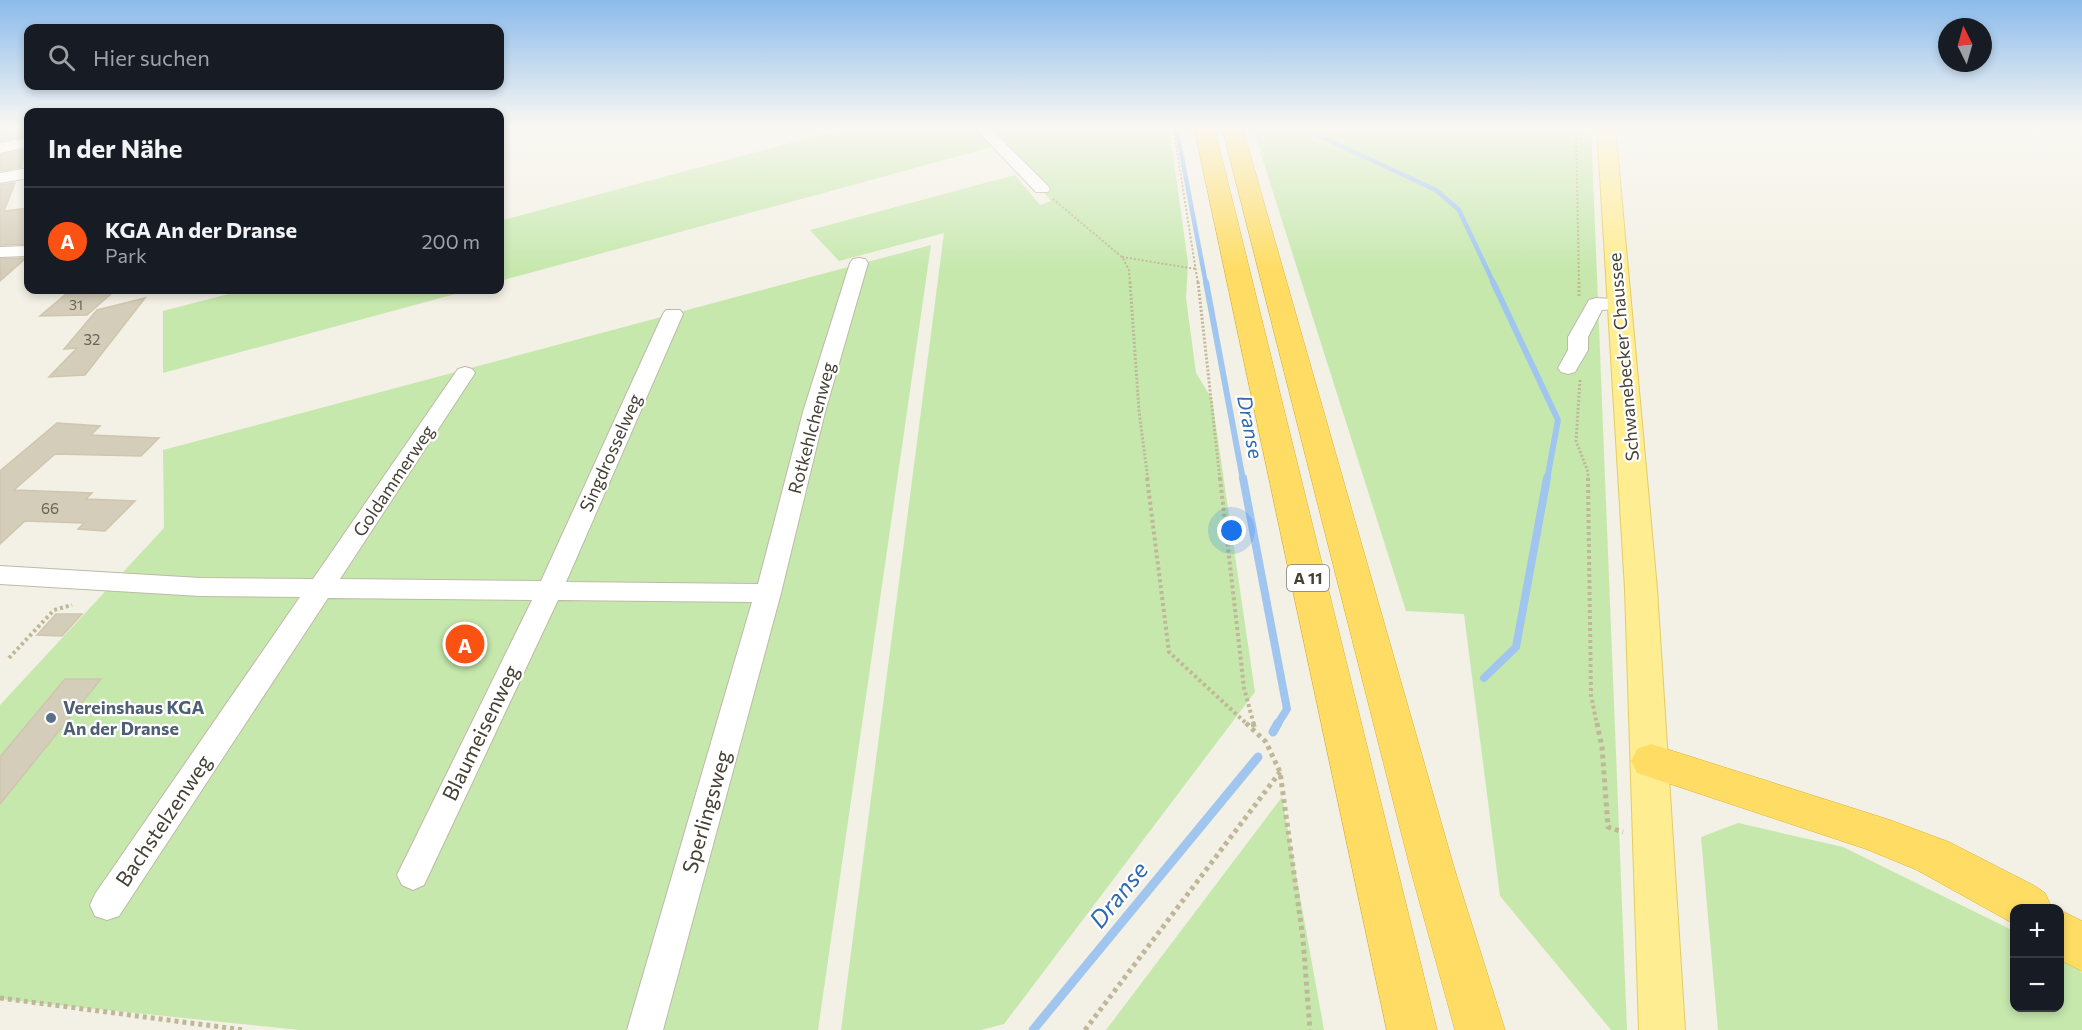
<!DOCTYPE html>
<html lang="de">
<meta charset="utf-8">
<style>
:root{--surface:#171b24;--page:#20242c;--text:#f1f3f6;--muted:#9ea1a6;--line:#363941;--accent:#fb5213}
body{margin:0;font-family:Commissioner,sans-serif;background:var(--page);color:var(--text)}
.controls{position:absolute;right:18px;bottom:18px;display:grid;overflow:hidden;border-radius:12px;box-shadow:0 3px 9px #0003}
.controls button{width:54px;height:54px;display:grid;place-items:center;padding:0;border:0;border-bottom:2px solid var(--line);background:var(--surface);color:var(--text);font:30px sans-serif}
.compass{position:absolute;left:1938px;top:18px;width:54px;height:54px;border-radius:50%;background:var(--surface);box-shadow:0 3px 9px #0003;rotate:355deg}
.you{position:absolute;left:1232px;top:531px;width:21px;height:21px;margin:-15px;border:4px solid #fff;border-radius:50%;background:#1a73e8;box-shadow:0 0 0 9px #1a73e833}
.badge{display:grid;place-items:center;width:39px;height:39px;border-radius:50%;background:var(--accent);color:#fff;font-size:20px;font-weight:700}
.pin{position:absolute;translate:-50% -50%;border:3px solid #fff;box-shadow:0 2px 6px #0006}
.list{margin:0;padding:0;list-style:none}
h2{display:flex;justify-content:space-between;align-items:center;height:78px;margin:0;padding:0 24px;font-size:26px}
h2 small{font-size:20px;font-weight:400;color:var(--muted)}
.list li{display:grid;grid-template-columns:39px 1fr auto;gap:18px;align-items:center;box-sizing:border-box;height:108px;padding:0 24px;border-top:2px solid var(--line)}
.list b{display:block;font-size:22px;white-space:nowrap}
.list p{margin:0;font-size:20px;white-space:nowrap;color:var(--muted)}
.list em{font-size:20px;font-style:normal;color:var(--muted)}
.icon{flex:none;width:33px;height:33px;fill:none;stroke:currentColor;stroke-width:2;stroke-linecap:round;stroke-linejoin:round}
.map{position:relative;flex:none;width:2082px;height:1030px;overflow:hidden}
.search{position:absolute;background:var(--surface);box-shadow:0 3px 9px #0003;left:24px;top:24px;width:480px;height:66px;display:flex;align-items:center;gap:15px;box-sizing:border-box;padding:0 21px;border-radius:12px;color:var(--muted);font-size:22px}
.panel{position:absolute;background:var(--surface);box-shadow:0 3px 9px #0003;left:24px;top:108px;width:480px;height:186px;border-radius:12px}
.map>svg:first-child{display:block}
.green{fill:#c6e8ad}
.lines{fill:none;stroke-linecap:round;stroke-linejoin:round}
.stream-far3{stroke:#a0c6f0;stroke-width:4.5}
.stream-far2{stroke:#a0c6f0;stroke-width:6}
.stream-far1{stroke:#a0c6f0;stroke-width:8}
.stream{stroke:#a0c6f0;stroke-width:9}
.building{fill:#d4cdba;stroke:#cfc6ae;stroke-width:1.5}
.minor-casing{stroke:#beb9a8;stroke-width:2}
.major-casing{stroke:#e4cc62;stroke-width:2}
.highway-casing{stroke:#deb334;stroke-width:1}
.path-far3{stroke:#c0b799;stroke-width:2;stroke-dasharray:2 2;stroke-linecap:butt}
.path-far2{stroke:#c0b799;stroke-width:3;stroke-dasharray:2 2;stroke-linecap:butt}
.path-far1{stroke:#c0b799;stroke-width:4;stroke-dasharray:3 3;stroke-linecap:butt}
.path{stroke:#c0b799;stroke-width:5;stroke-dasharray:4 4;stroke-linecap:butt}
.minor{fill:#fff;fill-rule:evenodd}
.major{fill:#ffed92;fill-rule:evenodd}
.highway{fill:#ffdd64;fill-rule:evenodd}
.service-dot{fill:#5c6f8a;stroke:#fff;stroke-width:2}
.labels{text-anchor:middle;stroke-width:4.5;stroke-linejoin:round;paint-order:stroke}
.far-number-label{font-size:14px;fill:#696456}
.number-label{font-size:15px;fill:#696456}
.shield{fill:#fff;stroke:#7d7a72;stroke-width:1.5}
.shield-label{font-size:16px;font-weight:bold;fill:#454135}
.street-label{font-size:18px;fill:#454135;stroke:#fff}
.service-label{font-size:18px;font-weight:bold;fill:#4e5e75;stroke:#fff;text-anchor:start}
.water-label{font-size:20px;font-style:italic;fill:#2d6ab1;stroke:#fff}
.near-street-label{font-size:21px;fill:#454135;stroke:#fff}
.near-water-label{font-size:24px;font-style:italic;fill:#2d6ab1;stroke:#fff}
</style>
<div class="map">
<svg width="2082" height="1030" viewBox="0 0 2082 1030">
<rect width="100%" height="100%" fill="#f3f0e5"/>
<g class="green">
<polygon points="853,126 974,126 992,147 500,281 500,221"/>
<polygon points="988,126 1169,126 1188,263 1186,298 1196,373 1212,399 1255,692 1004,1024 981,1030 841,1030 944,233 839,261 810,230 1015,175 1040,205 1051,201"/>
<polygon points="1252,126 1591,126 1627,1030 1611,1030 1500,896 1464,614 1406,611"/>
<polygon points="931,245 818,1030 300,1030 0,999 0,705 164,528 163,450"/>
<polygon points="244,290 470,290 163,373 163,311"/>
<polygon points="1282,797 1324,1030 1106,1030"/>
<polygon points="1738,823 1843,847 2014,931 2014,1008 2060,1008 2060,954 2071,960 2082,973 2082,1030 1718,1030 1701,837"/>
</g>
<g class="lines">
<g class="stream-far3">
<polyline points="1176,126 1206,284"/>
<polyline points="1298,126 1436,190 1459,210 1494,284"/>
</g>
<g class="stream-far2">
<polyline points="1206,282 1243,480"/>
<polyline points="1493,282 1558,420 1547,480"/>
</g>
<g class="stream-far1">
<polyline points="1243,478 1287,709 1277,725"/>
<polyline points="1484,678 1516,647 1547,478"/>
</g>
<g class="stream">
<polyline points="1273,732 1278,723"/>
<polyline points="1033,1030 1258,757"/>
</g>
</g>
<g class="building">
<polygon points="0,126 28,126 28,136 0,141"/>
<polygon points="25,150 21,167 0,171 0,155"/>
<polygon points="15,183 4,211 28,208 28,244 0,245 0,185"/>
<polygon points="26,258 0,281 0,259"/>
<polygon points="112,293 87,315 40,316 66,294"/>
<polygon points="145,298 85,375 49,377 77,348 64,349 97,310"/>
<polygon points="57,423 100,426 91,435 159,438 141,456 55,454 14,490 92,493 86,499 135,501 105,531 78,529 84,523 25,521 0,544 0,471"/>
<polygon points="56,614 82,614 62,636 37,635"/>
<polygon points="65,679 101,679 0,804 0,757"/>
</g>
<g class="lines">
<defs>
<g id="minor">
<polygon points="973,126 988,126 1048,186 1050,189 1048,192 1036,192"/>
<polygon points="28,138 28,147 0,153 0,143"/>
<polygon points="28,168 28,178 0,183 0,173"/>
<polygon points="28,246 28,256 0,257 0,247"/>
<polygon points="859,258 865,259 868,263 825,412 781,593 663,1030 627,1030 752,602 558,600 424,885 413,890 402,885 397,875 532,600 328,598 119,916 107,920 95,916 90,905 95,894 300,597 200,596 0,584 0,566 200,578 313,579 458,369 465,367 472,369 475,373 340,579 541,581 663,314 666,310 680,310 683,314 566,582 758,584 803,412 850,263 853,259"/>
<polygon points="1596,298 1628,300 1631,304 1628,308 1602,310 1588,337 1588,350 1575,372 1568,374 1561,372 1558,368 1568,350 1568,337 1589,300"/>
</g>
<polygon id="major" points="1597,126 1615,126 1657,589 1685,1030 1639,1030 1625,589"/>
<g id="highway">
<polygon points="1194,126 1214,126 1437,1030 1387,1030"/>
<polygon points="1222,126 1242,126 1455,871 1505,1030 1455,1030 1411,871"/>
<polygon points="1651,744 1890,820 1949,842 2035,886 2045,893 2052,908 2014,908 2014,924 1917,870 1866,849 1637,773 1631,761 1637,749"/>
<polygon points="2060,910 2082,921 2082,971 2060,960"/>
</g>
</defs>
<use href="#minor" class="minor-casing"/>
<use href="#major" class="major-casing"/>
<use href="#highway" class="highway-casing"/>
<g class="path-far3">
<polyline points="1173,126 1198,284"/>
<polyline points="1576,126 1579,284"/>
<polyline points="1053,199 1122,257 1129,270 1130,284"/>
<polyline points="1122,257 1196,269"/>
</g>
<g class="path-far2">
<polyline points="1130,282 1139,411 1148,480"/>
<polyline points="1198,282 1220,480"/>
<polyline points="1579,282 1579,296"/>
<polyline points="1580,380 1576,441 1588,472 1588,480"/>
</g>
<g class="path-far1">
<polyline points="1147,478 1169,652 1248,725"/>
<polyline points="1220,478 1244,688 1254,725"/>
<polyline points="1588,478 1591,695 1597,725"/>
<polyline points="9,658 54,610 72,605"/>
</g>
<g class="path">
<polyline points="1246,723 1266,742 1280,772 1303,939 1310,1030"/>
<polyline points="1253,723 1255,730"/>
<polyline points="1597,723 1602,747 1608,827 1623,832"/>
<polyline points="0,998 244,1030"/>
<polyline points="1085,1030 1280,772"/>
</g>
<use href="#minor" class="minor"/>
<use href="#major" class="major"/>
<use href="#highway" class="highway"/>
</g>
<linearGradient id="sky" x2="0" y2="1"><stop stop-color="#8bbbeb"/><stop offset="0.47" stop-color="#faf8f3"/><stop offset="1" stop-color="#faf8f3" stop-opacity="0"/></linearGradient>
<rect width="2082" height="270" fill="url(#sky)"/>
<circle class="service-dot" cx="51" cy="718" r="6"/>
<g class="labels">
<g class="far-number-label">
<text x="76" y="310">31</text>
</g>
<g class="number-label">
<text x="92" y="345">32</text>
<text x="50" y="514">66</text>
</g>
<rect class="shield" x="1287" y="565" width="42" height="26" rx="4.5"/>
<g class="shield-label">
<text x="1308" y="584">A 11</text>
</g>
<g class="street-label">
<text transform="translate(1624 357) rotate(-95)" y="6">Schwanebecker Chaussee</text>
<text transform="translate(812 428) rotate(-75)" y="6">Rotkehlchenweg</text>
<text transform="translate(611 453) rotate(-66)" y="6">Singdrosselweg</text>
<text transform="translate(394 481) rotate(-56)" y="6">Goldammerweg</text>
</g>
<g class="service-label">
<text x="63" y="714">Vereinshaus KGA<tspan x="63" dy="21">An der Dranse</tspan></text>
</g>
<g class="water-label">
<text transform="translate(1250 427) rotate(79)" y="7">Dranse</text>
</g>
<g class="near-street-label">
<text transform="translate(481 733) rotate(-64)" y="7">Blaumeisenweg</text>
<text transform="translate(707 812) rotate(-74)" y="7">Sperlingsweg</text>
<text transform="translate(164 821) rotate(-56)" y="7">Bachstelzenweg</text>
</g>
<g class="near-water-label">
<text transform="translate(1119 895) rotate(-51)" y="8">Dranse</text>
</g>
</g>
</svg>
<div class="controls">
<button>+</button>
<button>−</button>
</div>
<svg class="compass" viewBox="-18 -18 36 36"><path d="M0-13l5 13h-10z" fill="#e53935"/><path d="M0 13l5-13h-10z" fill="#9ea1a6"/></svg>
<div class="you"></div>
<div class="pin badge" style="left:465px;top:644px">A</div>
<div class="search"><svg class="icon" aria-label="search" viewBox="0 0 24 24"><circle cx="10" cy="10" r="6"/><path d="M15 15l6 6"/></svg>Hier suchen</div>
<section class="panel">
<h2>In der Nähe<small></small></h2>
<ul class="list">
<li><span class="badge">A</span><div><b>KGA An der Dranse</b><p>Park</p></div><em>200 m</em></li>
</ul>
</section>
</div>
